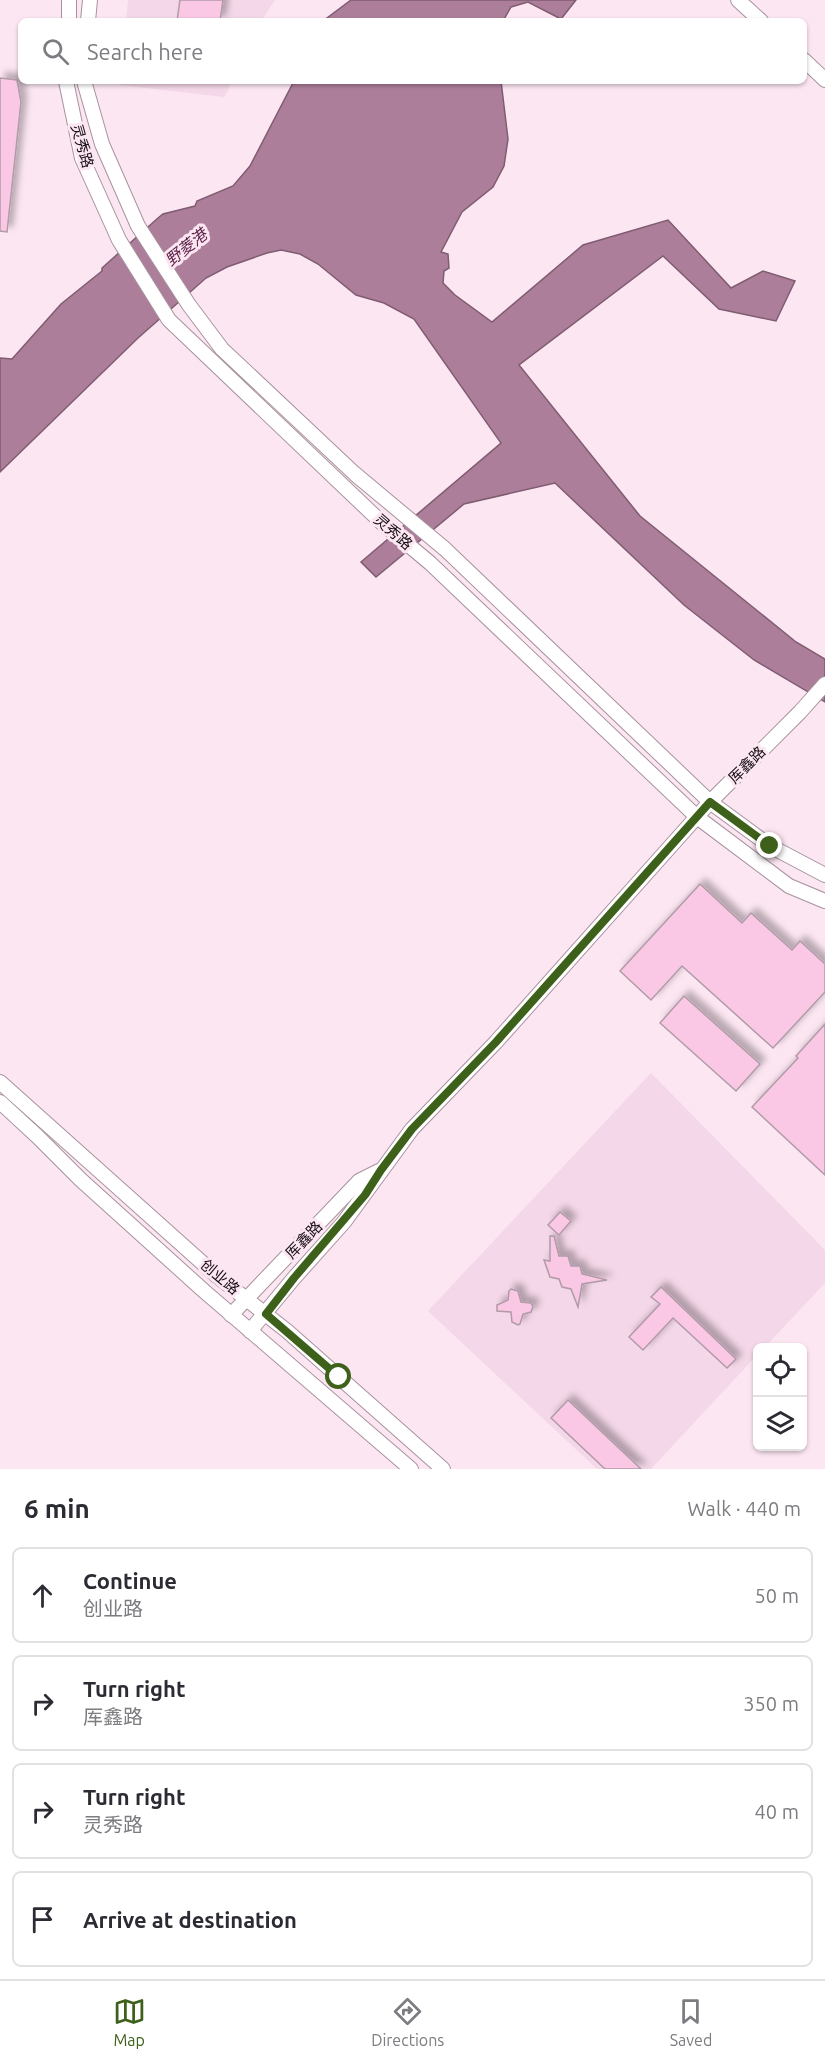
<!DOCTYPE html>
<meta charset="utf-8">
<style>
:root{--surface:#fff;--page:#f2f2f3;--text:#2b2b33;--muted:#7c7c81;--line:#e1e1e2;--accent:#3d611a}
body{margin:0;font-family:Ubuntu,"Noto Sans SC",sans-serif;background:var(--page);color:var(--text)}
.controls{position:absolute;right:18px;bottom:18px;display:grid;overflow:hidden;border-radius:9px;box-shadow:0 2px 4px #0004}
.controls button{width:54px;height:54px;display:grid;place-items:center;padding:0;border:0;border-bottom:2px solid var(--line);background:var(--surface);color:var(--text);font:30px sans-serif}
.stop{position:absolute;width:18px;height:18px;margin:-14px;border:4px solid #3d611a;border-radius:50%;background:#fff}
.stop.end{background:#3d611a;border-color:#fff;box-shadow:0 2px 6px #0008}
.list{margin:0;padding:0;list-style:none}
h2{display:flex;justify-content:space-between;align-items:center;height:78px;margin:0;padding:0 24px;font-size:26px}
h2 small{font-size:20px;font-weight:400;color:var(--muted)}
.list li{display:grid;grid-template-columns:39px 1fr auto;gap:18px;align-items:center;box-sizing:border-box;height:96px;margin:0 12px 12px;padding:0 12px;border:2px solid var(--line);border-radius:9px}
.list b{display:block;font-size:22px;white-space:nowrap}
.list p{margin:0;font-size:20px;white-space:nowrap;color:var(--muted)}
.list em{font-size:20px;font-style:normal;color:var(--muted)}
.icon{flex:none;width:33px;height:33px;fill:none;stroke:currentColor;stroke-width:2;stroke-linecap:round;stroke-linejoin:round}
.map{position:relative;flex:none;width:825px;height:1469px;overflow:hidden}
.search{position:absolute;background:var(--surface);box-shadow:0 2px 4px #0004;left:18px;right:18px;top:18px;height:66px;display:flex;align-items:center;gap:15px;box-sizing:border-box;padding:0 21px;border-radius:9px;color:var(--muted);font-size:22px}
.sheet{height:510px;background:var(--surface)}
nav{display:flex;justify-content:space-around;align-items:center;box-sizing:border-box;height:84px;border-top:2px solid var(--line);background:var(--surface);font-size:16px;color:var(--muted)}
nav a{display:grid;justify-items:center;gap:3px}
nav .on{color:var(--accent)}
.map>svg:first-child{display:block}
.built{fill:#f4d7e8}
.water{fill:#ad7e9a;stroke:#7f5c71;stroke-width:1.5}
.building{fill:#fac7e5;stroke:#b09ba7;stroke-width:1.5;filter:url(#shadow)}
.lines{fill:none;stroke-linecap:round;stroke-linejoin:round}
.minor-casing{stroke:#a7929e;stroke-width:16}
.minor{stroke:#fff;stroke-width:14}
.route{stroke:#3d611a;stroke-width:8}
.labels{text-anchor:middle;stroke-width:6;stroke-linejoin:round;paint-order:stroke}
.street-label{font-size:15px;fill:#140d11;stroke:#fce6f2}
.water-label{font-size:16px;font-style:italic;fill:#5a1f47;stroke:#fce6f2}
</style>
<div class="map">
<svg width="825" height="1469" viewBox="0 0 825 1469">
<defs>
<filter id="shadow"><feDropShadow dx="5.5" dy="-5.5" stdDeviation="3" flood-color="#0004"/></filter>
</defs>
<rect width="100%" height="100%" fill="#fce6f2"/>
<g class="built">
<polygon points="128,0 275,0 261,21 126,21"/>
<polygon points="120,81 231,81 228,91 224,97 120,85"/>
<polygon points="651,1073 825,1250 825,1283 765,1347 758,1348 757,1355 651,1469 597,1469 428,1311"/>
</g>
<g class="water">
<polygon points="351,0 576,0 561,19 528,2 511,7 503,21 323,21"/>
<polygon points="294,81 501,81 508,139 504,166 493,187 462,212 441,252 448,254 449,268 444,271 443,283 455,295 492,322 583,245 668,220 731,288 763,271 795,281 776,321 719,309 663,256 519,365 640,516 796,642 825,659 825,702 754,660 684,605 555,483 464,504 376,577 361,562 501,443 414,319 384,303 356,295 318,264 300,254 281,250 267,253 227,267 206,278 138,338 0,472 0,358 12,359 61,304 102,271 102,268 158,218 163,214 195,206 197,201 233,186 250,166"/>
</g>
<g class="building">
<polygon points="180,0 223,0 220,21 177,21"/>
<polygon points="0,78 17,80 21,102 7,232 0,231"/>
<polygon points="700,884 742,923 751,913 792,950 800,941 825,964 825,992 773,1048 682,966 651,1000 620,971"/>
<polygon points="684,996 760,1064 736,1091 660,1023"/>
<polygon points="825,1024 825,1175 752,1107 798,1058 796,1056"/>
<polygon points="560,1212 571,1221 559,1235 548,1225"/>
<polygon points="550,1236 554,1236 559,1256 568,1256 571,1266 580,1266 582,1274 607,1280 582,1284 578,1307 571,1289 562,1287 559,1279 550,1277 544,1260 550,1261"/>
<polygon points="661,1287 736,1359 727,1368 673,1318 643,1350 629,1337 660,1304 651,1297"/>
<polygon points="511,1289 518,1291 521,1302 531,1303 533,1307 531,1312 523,1314 520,1324 518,1325 512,1322 511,1312 497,1311 497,1305 508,1300 509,1291"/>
<polygon points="568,1400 641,1469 605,1469 551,1418"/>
</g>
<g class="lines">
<defs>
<g id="minor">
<polyline points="738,0 761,21"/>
<polyline points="69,21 69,0"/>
<polyline points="88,21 90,0"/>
<polyline points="804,60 825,80"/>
<polyline points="66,81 82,158 119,240 169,320 381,522 430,563 697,817 789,886 825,901"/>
<polyline points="84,81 102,144 138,226 189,305 222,349 355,474 445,549 710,802 770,846 825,875"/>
<polyline points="0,1082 217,1276 287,1331 443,1469"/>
<polyline points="0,1102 37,1136 81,1180 204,1291 411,1469"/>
<polyline points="231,1315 359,1181 379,1171"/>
<polyline points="250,1331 294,1278 344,1222 412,1129 496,1042 710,802 800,712 825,684"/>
</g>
</defs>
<use href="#minor" class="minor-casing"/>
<use href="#minor" class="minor"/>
</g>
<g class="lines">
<polyline class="route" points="339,1377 266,1314 294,1278 365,1195 381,1170 412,1129 496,1042 710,802 770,846"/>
</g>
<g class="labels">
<g class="street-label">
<text transform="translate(82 146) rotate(74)" y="5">灵秀路</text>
<text transform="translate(393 532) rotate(41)" y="5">灵秀路</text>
<text transform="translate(747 765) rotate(-45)" y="5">厍鑫路</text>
<text transform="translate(304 1240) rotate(-46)" y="5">厍鑫路</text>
<text transform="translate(220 1277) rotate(40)" y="5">创业路</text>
</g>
<g class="water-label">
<text transform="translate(186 247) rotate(-39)" y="6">野菱港</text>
</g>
</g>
</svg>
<div class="controls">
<button><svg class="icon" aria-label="locate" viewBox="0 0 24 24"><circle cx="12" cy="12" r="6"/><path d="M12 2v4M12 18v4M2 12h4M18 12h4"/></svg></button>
<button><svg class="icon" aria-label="layers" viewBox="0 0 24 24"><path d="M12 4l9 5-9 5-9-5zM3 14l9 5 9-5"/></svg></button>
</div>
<div class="stop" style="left:339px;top:1377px"></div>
<div class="stop end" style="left:770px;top:846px"></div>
<div class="search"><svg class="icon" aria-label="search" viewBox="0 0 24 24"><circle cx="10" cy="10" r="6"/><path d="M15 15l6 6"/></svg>Search here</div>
</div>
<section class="sheet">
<h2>6 min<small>Walk · 440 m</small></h2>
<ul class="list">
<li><svg class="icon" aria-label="ahead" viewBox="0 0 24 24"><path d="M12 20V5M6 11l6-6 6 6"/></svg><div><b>Continue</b><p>创业路</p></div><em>50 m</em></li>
<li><svg class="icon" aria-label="right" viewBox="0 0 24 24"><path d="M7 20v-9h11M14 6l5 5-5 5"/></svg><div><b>Turn right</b><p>厍鑫路</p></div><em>350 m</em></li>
<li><svg class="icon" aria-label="right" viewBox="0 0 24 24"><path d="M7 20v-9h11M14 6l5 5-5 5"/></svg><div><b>Turn right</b><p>灵秀路</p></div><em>40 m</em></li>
<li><svg class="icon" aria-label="arrive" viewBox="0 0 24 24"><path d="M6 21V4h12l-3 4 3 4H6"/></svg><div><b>Arrive at destination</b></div></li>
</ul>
</section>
<nav>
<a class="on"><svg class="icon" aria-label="map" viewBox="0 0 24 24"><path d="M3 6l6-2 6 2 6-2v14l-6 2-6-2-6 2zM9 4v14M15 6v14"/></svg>Map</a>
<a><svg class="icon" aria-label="directions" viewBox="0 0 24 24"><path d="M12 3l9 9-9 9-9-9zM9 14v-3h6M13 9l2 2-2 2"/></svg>Directions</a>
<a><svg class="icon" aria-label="saved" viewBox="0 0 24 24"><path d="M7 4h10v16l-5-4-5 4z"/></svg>Saved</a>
</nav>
